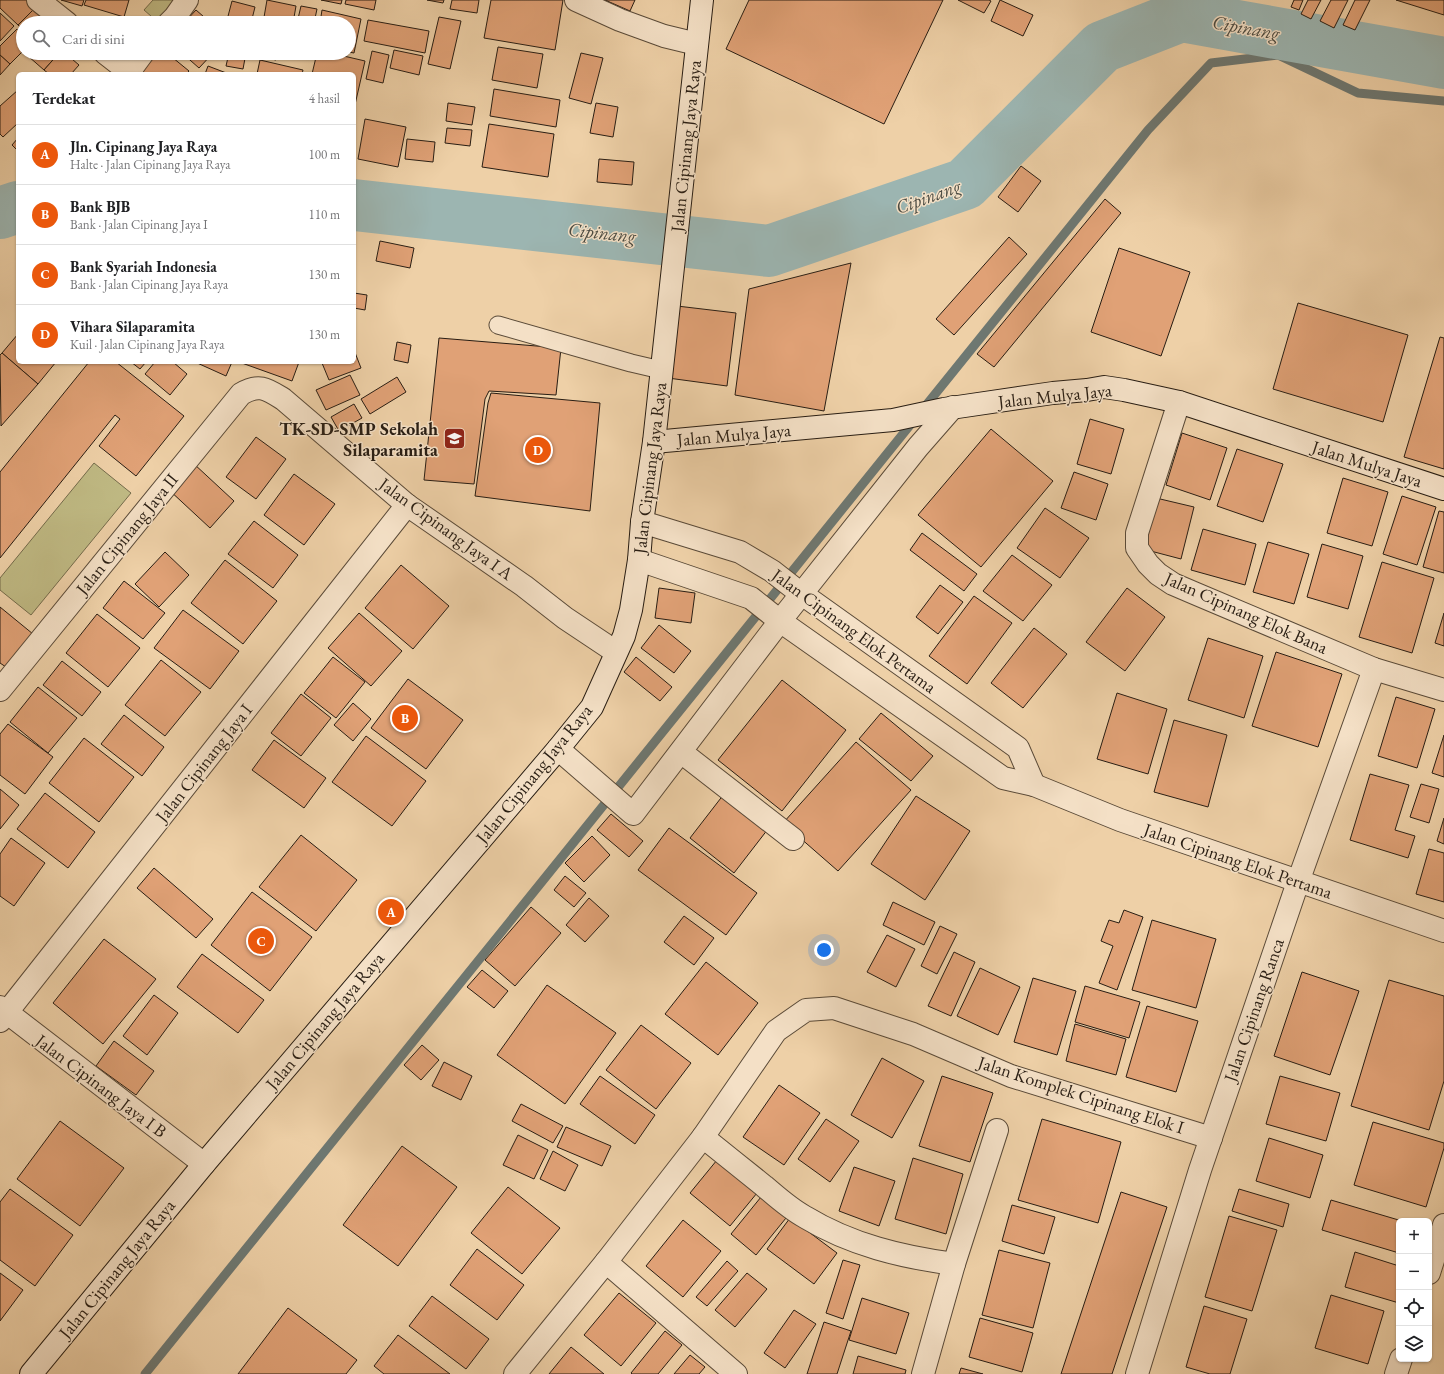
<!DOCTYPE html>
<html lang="id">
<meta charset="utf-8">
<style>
:root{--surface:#fff;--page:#f6f6f6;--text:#202124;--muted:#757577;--line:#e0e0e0;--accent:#ea580c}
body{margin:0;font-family:"EB Garamond",serif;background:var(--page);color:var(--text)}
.controls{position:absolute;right:12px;bottom:12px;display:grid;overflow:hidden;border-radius:6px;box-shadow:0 1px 3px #0004}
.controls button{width:36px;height:36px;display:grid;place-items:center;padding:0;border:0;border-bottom:1px solid var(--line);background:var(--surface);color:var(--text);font:20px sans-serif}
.you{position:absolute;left:824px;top:950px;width:14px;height:14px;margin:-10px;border:3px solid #fff;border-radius:50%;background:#1a73e8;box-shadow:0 0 0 6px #1a73e833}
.badge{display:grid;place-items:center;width:26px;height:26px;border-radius:50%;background:var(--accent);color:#fff;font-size:13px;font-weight:700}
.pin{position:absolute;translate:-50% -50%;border:2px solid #fff;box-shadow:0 1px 4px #0006}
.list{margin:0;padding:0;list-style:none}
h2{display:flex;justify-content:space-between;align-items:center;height:52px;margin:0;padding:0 16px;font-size:17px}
h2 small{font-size:13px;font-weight:400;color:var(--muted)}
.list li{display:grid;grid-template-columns:26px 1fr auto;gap:12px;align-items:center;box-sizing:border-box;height:60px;padding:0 16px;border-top:1px solid var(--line)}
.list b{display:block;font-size:15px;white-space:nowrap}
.list p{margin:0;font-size:13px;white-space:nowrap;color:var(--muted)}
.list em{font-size:13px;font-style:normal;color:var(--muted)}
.icon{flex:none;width:22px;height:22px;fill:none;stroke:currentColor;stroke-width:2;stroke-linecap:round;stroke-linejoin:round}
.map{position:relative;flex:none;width:1444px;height:1374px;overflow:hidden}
.search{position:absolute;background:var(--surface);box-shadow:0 1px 3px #0004;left:16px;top:16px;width:340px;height:44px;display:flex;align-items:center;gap:10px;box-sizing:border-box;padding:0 14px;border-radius:22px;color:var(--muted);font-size:15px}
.panel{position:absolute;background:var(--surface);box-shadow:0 1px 3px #0004;left:16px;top:72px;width:340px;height:292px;border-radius:6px}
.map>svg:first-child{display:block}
.green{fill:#bfb983;stroke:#746b4b}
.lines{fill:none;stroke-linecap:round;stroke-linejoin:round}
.stream{stroke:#6e7872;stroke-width:9}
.river{stroke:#9cb5b1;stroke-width:52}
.building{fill:#e0a176;stroke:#281d13}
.lane-casing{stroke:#5a4a38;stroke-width:19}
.street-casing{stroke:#5a4a38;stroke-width:24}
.secondary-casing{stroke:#281d13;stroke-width:24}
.lane{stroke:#f4e0c6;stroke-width:17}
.street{stroke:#f4e0c6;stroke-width:22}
.secondary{stroke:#f4e0c6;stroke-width:22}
.labels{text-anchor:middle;stroke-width:3;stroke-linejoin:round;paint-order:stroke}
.street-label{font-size:18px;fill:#281d13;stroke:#f4e0c6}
.poi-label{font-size:18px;font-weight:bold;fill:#281d13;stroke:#f4e0c6;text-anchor:end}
.water-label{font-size:19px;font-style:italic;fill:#4b4b42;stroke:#f4e0c6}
</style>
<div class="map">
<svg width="1444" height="1374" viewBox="0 0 1444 1374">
<rect width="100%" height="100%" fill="#eed0a7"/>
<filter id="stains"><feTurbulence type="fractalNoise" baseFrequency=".005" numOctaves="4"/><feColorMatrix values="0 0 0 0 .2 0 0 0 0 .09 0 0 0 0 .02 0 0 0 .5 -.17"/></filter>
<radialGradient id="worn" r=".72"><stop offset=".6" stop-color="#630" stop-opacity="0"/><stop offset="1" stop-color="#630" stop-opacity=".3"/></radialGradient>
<g class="green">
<polygon points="153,0 185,0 159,23 144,10"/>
<polygon points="94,463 131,493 31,615 0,590 0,578"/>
</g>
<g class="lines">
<polyline class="stream" points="145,1374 1148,130 1211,63 1278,55 1358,93 1444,101"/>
<g class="river">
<polyline points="354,205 769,251 965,184 1102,47 1181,16 1444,63"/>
<polyline points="0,213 18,207"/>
</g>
</g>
<g class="building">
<polygon points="0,0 28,0 36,7 18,25 0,8"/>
<polygon points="61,0 84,0 82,6"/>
<polygon points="86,0 129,0 124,17 84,5"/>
<polygon points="267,0 296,6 293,23 263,23"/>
<polygon points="321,0 342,0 341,4"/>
<polygon points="346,0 376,0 374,10 345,4"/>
<polygon points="427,0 444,0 443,3"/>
<polygon points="452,0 479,0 477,13 450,9"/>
<polygon points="491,0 563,0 555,50 484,38"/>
<polygon points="605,0 635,0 630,11"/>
<polygon points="749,0 943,0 884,124 726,49"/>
<polygon points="958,0 989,0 991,1 984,13"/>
<polygon points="1000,0 1033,15 1023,36 991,21"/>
<polygon points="1294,0 1303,0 1299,10 1291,7"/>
<polygon points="1308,0 1321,0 1311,19 1301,14"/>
<polygon points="1331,0 1348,0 1334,28 1320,21"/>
<polygon points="1355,0 1370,0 1355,30 1343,25"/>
<polygon points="1396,0 1444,0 1444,15"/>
<polygon points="232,1 255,7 251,23 237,23 227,20"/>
<polygon points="301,6 317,9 314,23 297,23"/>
<polygon points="36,7 53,23 23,23 23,30 18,25"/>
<polygon points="196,10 211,23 184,23"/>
<polygon points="322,10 361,19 354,53 349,52 349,23 320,23"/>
<polygon points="0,13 14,26 0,41"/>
<polygon points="439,17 461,21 450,69 428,64"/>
<polygon points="368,20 429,31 425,53 364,41"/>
<polygon points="17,29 23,35 23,51 10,64 0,55 0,46"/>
<polygon points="498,47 543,54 537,88 492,80"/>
<polygon points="394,50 423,56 419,75 390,68"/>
<polygon points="372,51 389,55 383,83 366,79"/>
<polygon points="30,53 59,53 44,70 28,56"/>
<polygon points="59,53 65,53 79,65 71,74 49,74 44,70"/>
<polygon points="148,53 167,53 189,71 186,74 146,74 137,67"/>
<polygon points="182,53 213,53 199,68"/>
<polygon points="229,53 246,53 243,69 226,66"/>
<polygon points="252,53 277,53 276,60 252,55"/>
<polygon points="317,53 331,53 365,61 354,109 354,74 312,74"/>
<polygon points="581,53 603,58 591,104 569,98"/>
<polygon points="0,55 10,64 0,75"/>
<polygon points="260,60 303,70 302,74 257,74"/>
<polygon points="208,66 229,74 205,74"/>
<polygon points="494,89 560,100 556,127 490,116"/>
<polygon points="18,90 18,123 3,137 0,134 0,106"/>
<polygon points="448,103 475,107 472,125 446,121"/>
<polygon points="596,103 618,107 613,137 590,133"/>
<polygon points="365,119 406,127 398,167 358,159"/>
<polygon points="489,124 554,134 548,177 482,167"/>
<polygon points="447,128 472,130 470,146 445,143"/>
<polygon points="18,138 18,151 12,145"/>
<polygon points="407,139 435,142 433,162 405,159"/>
<polygon points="599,159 634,162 632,185 597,182"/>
<polygon points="1021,166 1041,181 1018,212 998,197"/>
<polygon points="1105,199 1121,213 994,367 977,354"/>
<polygon points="1009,237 1027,254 954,335 936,319"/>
<polygon points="380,241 414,248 410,268 376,261"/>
<polygon points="1119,248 1190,272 1161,356 1091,332"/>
<polygon points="851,263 824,411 735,395 749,289"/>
<polygon points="354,293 367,295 365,310 354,308"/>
<polygon points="1298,303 1408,335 1383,422 1273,389"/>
<polygon points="677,306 736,313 727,386 668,378"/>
<polygon points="18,334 18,362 56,362 38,384 2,353"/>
<polygon points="1440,337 1444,338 1444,469 1404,457"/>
<polygon points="439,338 561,348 556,395 489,391 485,399 474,484 424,480"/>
<polygon points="397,342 411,345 408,363 394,360"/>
<polygon points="354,350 361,368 329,380 322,363 354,362"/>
<polygon points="2,353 38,384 1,426 0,355"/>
<polygon points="89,362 116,362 184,416 136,476 99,446 120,419 115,415 0,558 0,472"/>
<polygon points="131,362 146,362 140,369"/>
<polygon points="155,362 173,362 187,374 170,395 145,374"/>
<polygon points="195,362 232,362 226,376"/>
<polygon points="239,362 299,362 292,381"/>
<polygon points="350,375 360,395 326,410 316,390"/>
<polygon points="397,377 406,392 370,414 361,399"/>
<polygon points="491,393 600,403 590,511 475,496 488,403"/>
<polygon points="354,404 362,418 339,431 331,417"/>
<polygon points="1090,419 1124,429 1111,474 1077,464"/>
<polygon points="991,429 1053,481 981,567 918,515"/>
<polygon points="1182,433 1227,448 1210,500 1166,485"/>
<polygon points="256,437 286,459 256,499 226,477"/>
<polygon points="1237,449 1283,464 1263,522 1217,506"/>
<polygon points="193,463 234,501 210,528 168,489"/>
<polygon points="1074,472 1108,484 1096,520 1061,508"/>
<polygon points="294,474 335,504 304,545 264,515"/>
<polygon points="1343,478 1388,492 1372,546 1327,533"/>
<polygon points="1402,496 1436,507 1417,565 1383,554"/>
<polygon points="1156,498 1194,507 1181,559 1143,549"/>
<polygon points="1045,508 1089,538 1060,578 1017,548"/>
<polygon points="1439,511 1444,512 1444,573 1423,567"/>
<polygon points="254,521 298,555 273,588 228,554"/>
<polygon points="1203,529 1256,544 1245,585 1191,570"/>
<polygon points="922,533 977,574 964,591 910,550"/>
<polygon points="1268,542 1309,554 1294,604 1253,592"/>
<polygon points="1322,544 1363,556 1348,609 1307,597"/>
<polygon points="165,552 189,575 159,607 135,584"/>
<polygon points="1012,555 1052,585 1023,621 983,591"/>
<polygon points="225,560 277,601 243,644 191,603"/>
<polygon points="1382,562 1434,578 1412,653 1359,637"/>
<polygon points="401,565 449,606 413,649 365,608"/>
<polygon points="124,581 165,613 143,639 103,608"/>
<polygon points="940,585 963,602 938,634 916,617"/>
<polygon points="659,588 695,593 691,623 655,618"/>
<polygon points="1127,588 1165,617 1125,671 1086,642"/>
<polygon points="974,596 1012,623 967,684 929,656"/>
<polygon points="0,607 33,634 6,667 0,663"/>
<polygon points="183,610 239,651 210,689 154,648"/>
<polygon points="359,613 402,651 371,686 328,648"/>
<polygon points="1444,613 1444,646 1435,643"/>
<polygon points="97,614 140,648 108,687 66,653"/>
<polygon points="659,625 691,651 674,673 641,648"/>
<polygon points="1034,628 1067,654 1023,708 991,683"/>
<polygon points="1208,638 1263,656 1244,718 1188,700"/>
<polygon points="1276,652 1342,674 1318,747 1252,726"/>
<polygon points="333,657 365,682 336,718 304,693"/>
<polygon points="636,657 672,687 660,701 624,672"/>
<polygon points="161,660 201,692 165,736 125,705"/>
<polygon points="62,661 101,692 82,716 43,685"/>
<polygon points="408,679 463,720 426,769 371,728"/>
<polygon points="782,680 846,730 782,811 718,760"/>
<polygon points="38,687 77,718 48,753 10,722"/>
<polygon points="1117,693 1167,709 1148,774 1097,759"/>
<polygon points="301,694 331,718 301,756 271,733"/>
<polygon points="1396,697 1435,709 1417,768 1378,756"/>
<polygon points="353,703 371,719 353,741 334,725"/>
<polygon points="881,713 933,756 911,781 859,739"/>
<polygon points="124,715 164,747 142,776 101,744"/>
<polygon points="1174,720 1227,735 1208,807 1154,792"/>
<polygon points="8,724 53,757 25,794 0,775 0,734"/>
<polygon points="1444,735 1444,777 1432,773"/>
<polygon points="366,736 426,781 392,826 332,782"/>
<polygon points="84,738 134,777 99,822 49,783"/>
<polygon points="274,740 326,778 304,808 252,770"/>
<polygon points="856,742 911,790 838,871 783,823"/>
<polygon points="1370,774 1409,785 1395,830 1415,836 1408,858 1350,840"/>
<polygon points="1421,784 1439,789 1429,823 1410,817"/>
<polygon points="0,789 19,805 0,829"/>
<polygon points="45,793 95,832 68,868 17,829"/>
<polygon points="724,794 768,829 734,873 690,838"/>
<polygon points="916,796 970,831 925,900 871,864"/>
<polygon points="611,814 643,841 629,857 597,830"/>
<polygon points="1444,818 1444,844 1437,841"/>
<polygon points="669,828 757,893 726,935 638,870"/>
<polygon points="301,835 357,880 316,931 259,887"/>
<polygon points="592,836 610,855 584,882 565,863"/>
<polygon points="11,838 45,863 14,906 0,896 0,854"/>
<polygon points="1429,849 1444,853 1444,902 1416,894"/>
<polygon points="154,868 213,919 196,938 137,888"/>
<polygon points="565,876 586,893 574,907 554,890"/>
<polygon points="252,892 312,937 270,991 211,945"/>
<polygon points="589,898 609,916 585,942 566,925"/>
<polygon points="893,902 935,922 924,945 883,925"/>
<polygon points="531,907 561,933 515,986 485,960"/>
<polygon points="1124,910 1143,917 1117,990 1099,983 1113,946 1101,941 1109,920 1119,923"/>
<polygon points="684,916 714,938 694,965 664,942"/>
<polygon points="1152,920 1216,939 1196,1008 1132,990"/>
<polygon points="940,926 957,934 937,974 921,966"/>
<polygon points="887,935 915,949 896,987 867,972"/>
<polygon points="104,939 156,979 103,1044 53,1003"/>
<polygon points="954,952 975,962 951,1016 928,1006"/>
<polygon points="202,954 264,1000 238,1033 177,987"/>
<polygon points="706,962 758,1003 718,1055 665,1014"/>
<polygon points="980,968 1020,987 998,1035 957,1016"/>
<polygon points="482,970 508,991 494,1008 467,987"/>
<polygon points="1302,972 1359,991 1330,1075 1274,1056"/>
<polygon points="1033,978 1076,991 1057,1055 1014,1042"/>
<polygon points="1389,980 1444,996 1444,1081 1429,1130 1351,1106"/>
<polygon points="547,985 616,1033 565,1104 497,1055"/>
<polygon points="1085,986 1140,1002 1129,1038 1075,1022"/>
<polygon points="154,995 178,1013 147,1055 123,1036"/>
<polygon points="1147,1006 1198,1021 1176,1092 1126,1077"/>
<polygon points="1075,1024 1126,1039 1116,1075 1066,1061"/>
<polygon points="641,1025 691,1063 656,1109 606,1070"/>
<polygon points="114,1041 154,1071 136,1095 96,1066"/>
<polygon points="422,1045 439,1060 421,1080 404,1065"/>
<polygon points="882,1058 924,1081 892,1138 851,1115"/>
<polygon points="444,1062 472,1076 461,1100 432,1086"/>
<polygon points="600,1076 655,1115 635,1144 580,1104"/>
<polygon points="942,1076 993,1093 970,1162 919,1146"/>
<polygon points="1280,1076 1340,1093 1326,1141 1266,1124"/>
<polygon points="779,1085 820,1113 784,1165 743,1137"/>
<polygon points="521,1104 563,1126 553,1143 512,1121"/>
<polygon points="826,1119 859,1141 830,1182 798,1159"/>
<polygon points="1042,1119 1121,1142 1098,1223 1018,1200"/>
<polygon points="60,1121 124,1168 80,1226 17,1179"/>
<polygon points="1373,1122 1444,1143 1444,1148 1426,1207 1354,1185"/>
<polygon points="566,1127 611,1146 602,1166 557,1147"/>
<polygon points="518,1135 548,1150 534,1179 503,1165"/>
<polygon points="1269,1138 1323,1155 1310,1198 1256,1181"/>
<polygon points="402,1146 457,1187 398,1266 343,1225"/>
<polygon points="553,1151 578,1165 565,1191 540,1179"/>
<polygon points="913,1158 963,1174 946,1234 895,1219"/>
<polygon points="717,1160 757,1193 730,1226 690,1193"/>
<polygon points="854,1167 895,1181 879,1226 839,1211"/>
<polygon points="508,1187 560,1228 522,1274 471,1233"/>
<polygon points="10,1189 73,1235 35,1286 0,1260 0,1202"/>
<polygon points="1239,1189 1289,1204 1283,1227 1232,1211"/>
<polygon points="1121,1192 1167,1207 1112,1374 1061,1374"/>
<polygon points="761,1197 786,1218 756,1255 731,1234"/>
<polygon points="1331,1200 1402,1221 1399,1221 1399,1253 1322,1230"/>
<polygon points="1012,1205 1055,1217 1044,1254 1002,1241"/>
<polygon points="1229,1216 1277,1230 1252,1311 1205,1297"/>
<polygon points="790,1218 837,1253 814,1284 767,1249"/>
<polygon points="683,1220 721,1251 683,1297 646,1266"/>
<polygon points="477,1249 524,1285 497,1320 450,1285"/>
<polygon points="999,1250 1050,1263 1033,1328 982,1315"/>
<polygon points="1355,1252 1399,1266 1399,1303 1345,1287"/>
<polygon points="843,1260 860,1265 843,1319 826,1313"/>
<polygon points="727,1261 738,1271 707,1306 696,1297"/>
<polygon points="0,1273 23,1290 0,1321"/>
<polygon points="747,1273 767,1289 735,1327 715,1310"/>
<polygon points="619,1293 656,1323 621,1366 584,1335"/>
<polygon points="1331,1295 1384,1311 1368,1364 1315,1348"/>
<polygon points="432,1296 489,1339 466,1369 409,1326"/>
<polygon points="862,1298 909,1313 896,1354 849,1340"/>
<polygon points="1204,1306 1247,1319 1230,1374 1210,1374 1186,1367"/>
<polygon points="288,1308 357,1360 346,1374 238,1374"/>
<polygon points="794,1310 816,1324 785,1368 764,1353"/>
<polygon points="980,1318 1033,1333 1022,1372 969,1357"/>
<polygon points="824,1322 851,1331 837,1374 807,1374"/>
<polygon points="665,1331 682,1345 658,1374 632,1374 631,1373"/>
<polygon points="398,1335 450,1374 384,1374 374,1366"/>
<polygon points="571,1347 604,1374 549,1374"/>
<polygon points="690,1355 705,1367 699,1374 674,1374"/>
<polygon points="858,1356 906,1370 905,1374 853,1374"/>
<polygon points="961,1368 983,1374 959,1374"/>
</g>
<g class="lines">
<defs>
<polyline id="lane" points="498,325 631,363 661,370"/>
<g id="street">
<polyline points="38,0 67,23"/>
<polyline points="576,0 620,20 664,36 697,44"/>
<polyline points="169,23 175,17 187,0"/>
<polyline points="105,53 132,74"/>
<polyline points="129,72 143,53"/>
<polyline points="1179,402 1137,533 1137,548 1148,564 1158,574 1173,584 1194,593 1374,669 1444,690"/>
<polyline points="642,522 740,552 772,571 795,589 1018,748 1034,785"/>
<polyline points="639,560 751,598 780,621 1003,778 1034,785 1120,820 1444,931"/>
<path d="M0,690L241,394C259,383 267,389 283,399L407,505L524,586L565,618L616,652"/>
<polyline points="558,749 633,814 780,621 918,447 953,407"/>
<polyline points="681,752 793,839"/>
<polyline points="0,1007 204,1164"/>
<polyline points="0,1021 407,505"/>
<path d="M703,1137C723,1153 744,1170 764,1186C777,1197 790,1209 805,1217C851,1245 902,1257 954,1264"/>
<polyline points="606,1262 736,1374"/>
<polyline points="1429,1273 1444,1225"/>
<polyline points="515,1374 606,1262 703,1137 776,1031 806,1010 834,1008 913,1034 1011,1076 1211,1138"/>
<polyline points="923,1374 954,1264 997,1130"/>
<polyline points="1137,1374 1200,1170 1298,882 1374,669"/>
<polyline points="1396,1374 1401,1359"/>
</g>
<g id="secondary">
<polyline points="654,442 893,420 944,409 1053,393 1087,390 1104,387 1124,390 1179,402 1444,489"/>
<polyline points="31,1374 204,1164 558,749 592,707 624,636 631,610 639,560 642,522 654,442 702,0"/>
</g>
</defs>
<use href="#lane" class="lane-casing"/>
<use href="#street" class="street-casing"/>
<use href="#secondary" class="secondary-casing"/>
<use href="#lane" class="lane"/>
<use href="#street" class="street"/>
<use href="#secondary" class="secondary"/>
</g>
<defs>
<symbol id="school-square" viewBox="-11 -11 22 22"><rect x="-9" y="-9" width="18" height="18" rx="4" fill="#8f2418" stroke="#f4e0c6"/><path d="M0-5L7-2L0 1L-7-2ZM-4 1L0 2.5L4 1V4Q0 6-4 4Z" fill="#fff"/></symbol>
</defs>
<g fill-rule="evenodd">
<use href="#school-square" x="442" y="426" width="25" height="25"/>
</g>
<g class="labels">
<g class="street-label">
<text transform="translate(686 146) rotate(-84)" y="6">Jalan Cipinang Jaya Raya</text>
<text transform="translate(1055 396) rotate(-6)" y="6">Jalan Mulya Jaya</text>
<text transform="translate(734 435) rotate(-5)" y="6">Jalan Mulya Jaya</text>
<text transform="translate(1367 464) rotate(18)" y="6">Jalan Mulya Jaya</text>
<text transform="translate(650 468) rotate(-83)" y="6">Jalan Cipinang Jaya Raya</text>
<text transform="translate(446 529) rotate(36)" y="6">Jalan Cipinang Jaya I A</text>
<text transform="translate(127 534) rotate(-51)" y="6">Jalan Cipinang Jaya II</text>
<text transform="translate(1246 613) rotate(24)" y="6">Jalan Cipinang Elok Bana</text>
<text transform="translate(854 631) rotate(36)" y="6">Jalan Cipinang Elok Pertama</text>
<text transform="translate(204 763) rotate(-52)" y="6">Jalan Cipinang Jaya I</text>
<text transform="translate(534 774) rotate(-51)" y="6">Jalan Cipinang Jaya Raya</text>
<text transform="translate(1238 861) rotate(19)" y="6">Jalan Cipinang Elok Pertama</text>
<text transform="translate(1254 1010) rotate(-71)" y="6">Jalan Cipinang Ranca</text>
<text transform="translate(325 1021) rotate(-50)" y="6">Jalan Cipinang Jaya Raya</text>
<text transform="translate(101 1086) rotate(37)" y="6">Jalan Cipinang Jaya I B</text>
<text transform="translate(1081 1095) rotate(18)" y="6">Jalan Komplek Cipinang Elok I</text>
<text transform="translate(117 1269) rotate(-51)" y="6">Jalan Cipinang Jaya Raya</text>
</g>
<g class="poi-label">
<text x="438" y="435">TK-SD-SMP Sekolah<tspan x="438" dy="21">Silaparamita</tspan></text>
</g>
<g class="water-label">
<text transform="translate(1246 27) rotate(10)" y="7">Cipinang</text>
<text transform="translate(928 196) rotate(-20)" y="7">Cipinang</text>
<text transform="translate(602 232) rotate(6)" y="7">Cipinang</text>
</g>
</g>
<rect width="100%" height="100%" filter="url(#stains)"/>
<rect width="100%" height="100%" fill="url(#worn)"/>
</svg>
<div class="controls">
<button>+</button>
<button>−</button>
<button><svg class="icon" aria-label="locate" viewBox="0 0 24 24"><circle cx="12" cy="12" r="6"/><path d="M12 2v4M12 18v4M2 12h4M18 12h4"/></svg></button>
<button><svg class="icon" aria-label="layers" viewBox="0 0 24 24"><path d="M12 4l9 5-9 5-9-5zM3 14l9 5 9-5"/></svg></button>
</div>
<div class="you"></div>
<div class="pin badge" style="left:391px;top:912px">A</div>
<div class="pin badge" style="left:405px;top:718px">B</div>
<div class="pin badge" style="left:261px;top:941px">C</div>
<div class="pin badge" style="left:538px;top:450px">D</div>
<div class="search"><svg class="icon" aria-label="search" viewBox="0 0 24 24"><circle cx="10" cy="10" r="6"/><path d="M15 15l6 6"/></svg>Cari di sini</div>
<section class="panel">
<h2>Terdekat<small>4 hasil</small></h2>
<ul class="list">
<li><span class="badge">A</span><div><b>Jln. Cipinang Jaya Raya</b><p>Halte · Jalan Cipinang Jaya Raya</p></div><em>100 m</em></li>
<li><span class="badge">B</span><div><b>Bank BJB</b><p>Bank · Jalan Cipinang Jaya I</p></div><em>110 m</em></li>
<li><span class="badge">C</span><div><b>Bank Syariah Indonesia</b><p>Bank · Jalan Cipinang Jaya Raya</p></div><em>130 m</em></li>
<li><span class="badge">D</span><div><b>Vihara Silaparamita</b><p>Kuil · Jalan Cipinang Jaya Raya</p></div><em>130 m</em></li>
</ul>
</section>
</div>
